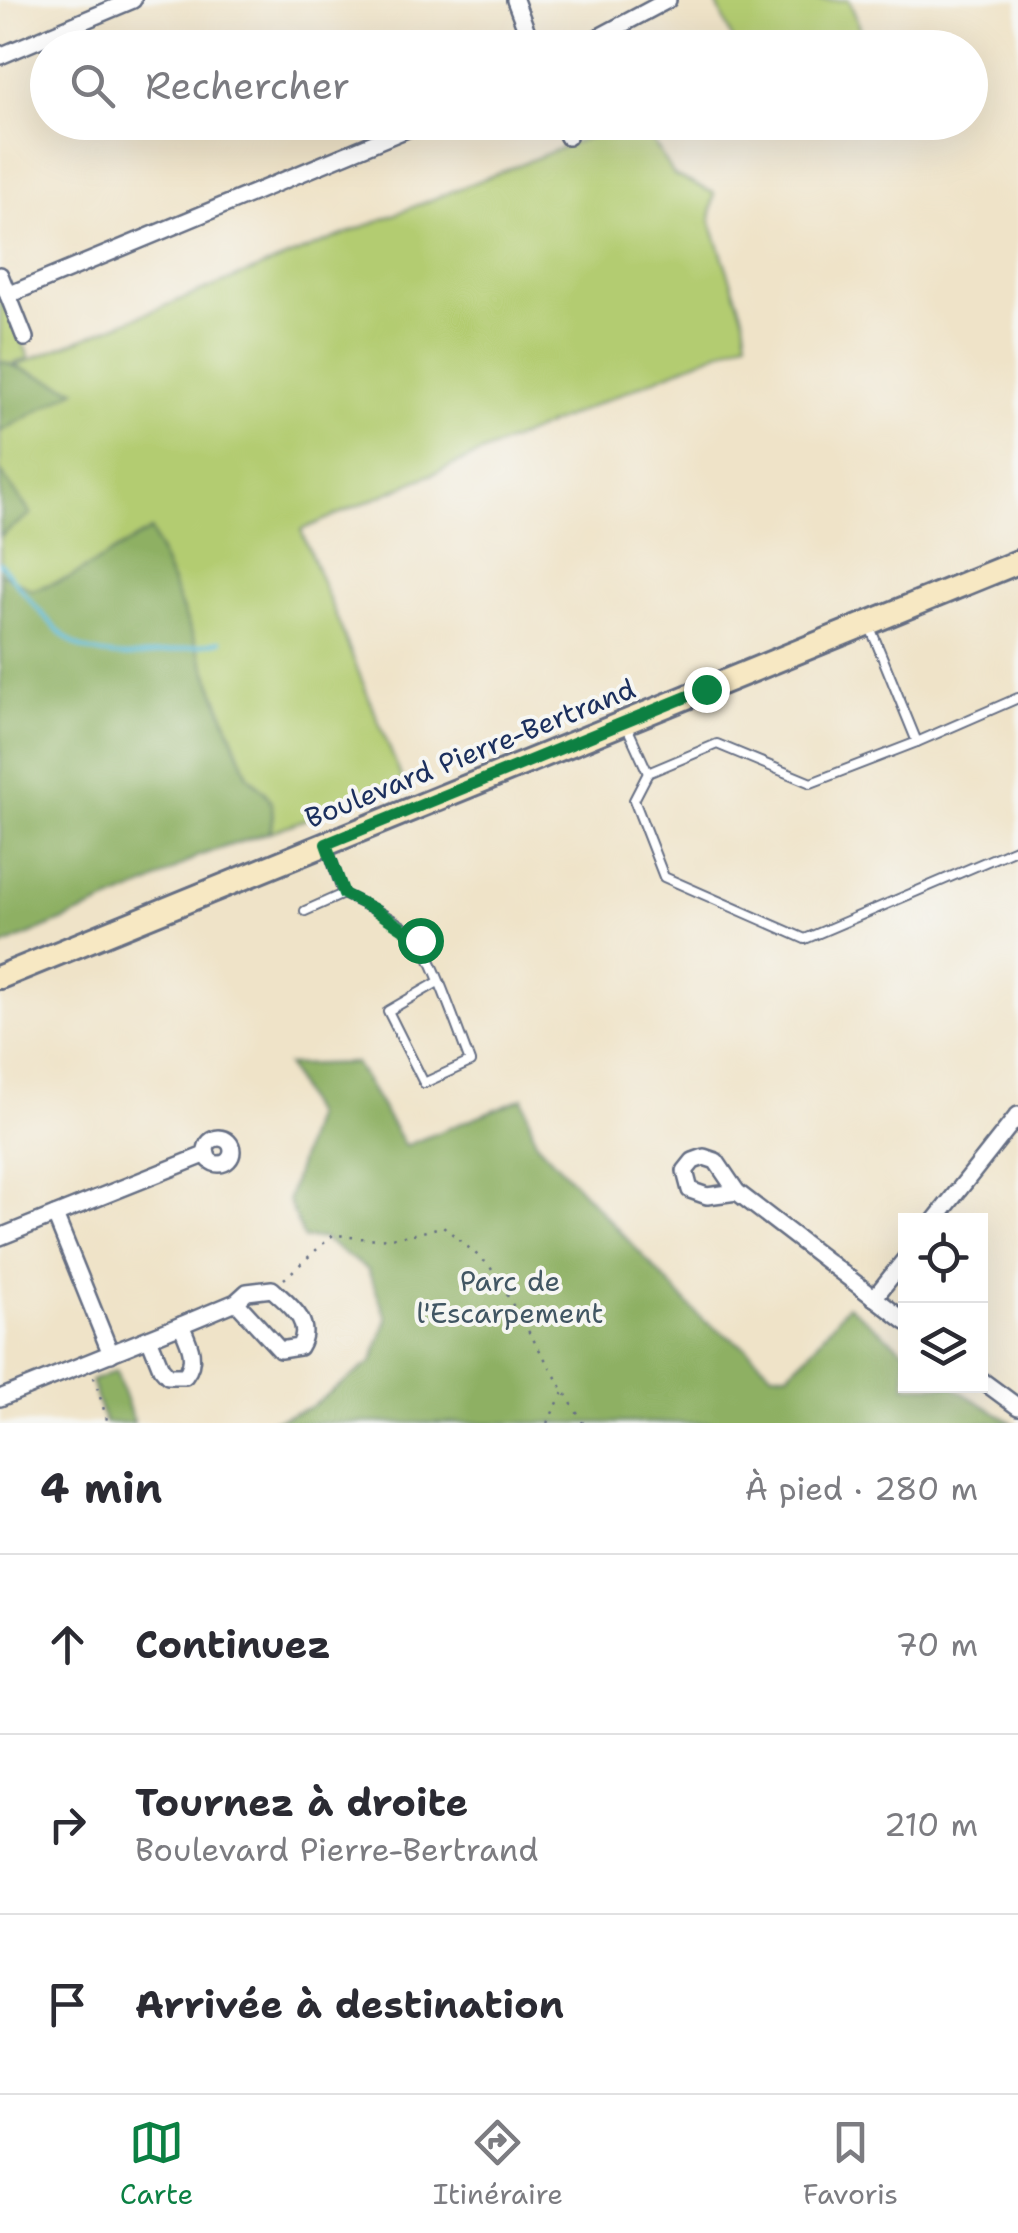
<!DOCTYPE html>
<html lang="fr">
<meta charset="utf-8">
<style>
:root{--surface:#fff;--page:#f7f7f7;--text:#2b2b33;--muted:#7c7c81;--line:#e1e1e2;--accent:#0b8043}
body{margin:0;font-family:"Shantell Sans",sans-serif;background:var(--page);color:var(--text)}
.controls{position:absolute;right:30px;bottom:30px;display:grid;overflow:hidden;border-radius:0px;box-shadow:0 10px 40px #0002}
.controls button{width:90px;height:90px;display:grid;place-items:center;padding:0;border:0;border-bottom:2px solid var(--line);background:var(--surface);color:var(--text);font:50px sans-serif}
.stop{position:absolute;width:30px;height:30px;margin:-22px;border:8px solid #0b8043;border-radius:50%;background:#fff}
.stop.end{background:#0b8043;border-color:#fff;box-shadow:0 2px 10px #0008}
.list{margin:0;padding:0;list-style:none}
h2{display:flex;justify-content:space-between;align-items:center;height:130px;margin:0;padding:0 40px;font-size:42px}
h2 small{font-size:32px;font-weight:400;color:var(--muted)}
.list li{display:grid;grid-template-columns:65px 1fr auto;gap:30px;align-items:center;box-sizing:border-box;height:180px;padding:0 40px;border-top:2px solid var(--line)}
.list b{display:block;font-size:38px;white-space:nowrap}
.list p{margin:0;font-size:32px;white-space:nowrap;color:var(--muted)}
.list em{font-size:32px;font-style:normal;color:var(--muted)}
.icon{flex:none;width:55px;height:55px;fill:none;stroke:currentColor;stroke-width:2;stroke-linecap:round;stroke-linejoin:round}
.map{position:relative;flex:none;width:1018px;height:1423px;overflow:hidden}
.search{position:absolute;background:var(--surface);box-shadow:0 10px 40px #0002;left:30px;right:30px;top:30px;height:110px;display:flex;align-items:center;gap:25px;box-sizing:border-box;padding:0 35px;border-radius:55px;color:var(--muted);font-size:38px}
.sheet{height:670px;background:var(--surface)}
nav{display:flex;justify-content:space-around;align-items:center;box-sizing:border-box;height:140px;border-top:2px solid var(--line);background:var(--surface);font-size:28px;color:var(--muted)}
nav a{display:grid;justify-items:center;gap:5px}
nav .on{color:var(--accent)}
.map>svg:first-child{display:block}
.green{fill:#b3cc71;stroke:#677e68;stroke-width:2.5}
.forest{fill:#8eb063;stroke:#547060;stroke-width:2.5}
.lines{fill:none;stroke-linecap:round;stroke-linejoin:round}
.stream{stroke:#59bad8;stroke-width:4}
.lane-casing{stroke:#656e83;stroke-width:12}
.street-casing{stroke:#656e83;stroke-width:20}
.secondary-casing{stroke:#656e83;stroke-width:28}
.path{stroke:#656e83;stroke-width:2.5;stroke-dasharray:2.5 8;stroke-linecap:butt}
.lane{stroke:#fff;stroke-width:8}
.street{stroke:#fff;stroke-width:15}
.secondary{stroke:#f7e8c3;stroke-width:22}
.route{stroke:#0b8043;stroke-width:12}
.labels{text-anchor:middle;stroke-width:8;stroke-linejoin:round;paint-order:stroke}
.street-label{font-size:28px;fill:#1b2f5e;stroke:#f6f6f2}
.park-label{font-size:28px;fill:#415663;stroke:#f6f6f2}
</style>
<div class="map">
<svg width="1018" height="1423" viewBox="0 0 1018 1423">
<rect width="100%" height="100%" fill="#f6f6f2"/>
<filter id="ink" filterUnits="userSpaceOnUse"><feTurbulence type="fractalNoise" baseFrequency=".01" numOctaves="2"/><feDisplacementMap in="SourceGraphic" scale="20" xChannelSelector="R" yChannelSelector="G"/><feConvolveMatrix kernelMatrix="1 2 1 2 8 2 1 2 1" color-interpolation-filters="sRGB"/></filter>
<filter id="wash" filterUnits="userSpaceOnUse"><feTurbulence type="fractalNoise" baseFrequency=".0048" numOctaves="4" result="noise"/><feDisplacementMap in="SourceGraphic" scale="40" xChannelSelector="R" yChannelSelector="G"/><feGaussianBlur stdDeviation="2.25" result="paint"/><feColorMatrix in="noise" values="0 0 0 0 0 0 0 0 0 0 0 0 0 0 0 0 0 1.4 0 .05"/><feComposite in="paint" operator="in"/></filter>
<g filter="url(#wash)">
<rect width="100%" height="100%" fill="#efe3c8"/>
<g class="green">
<polygon points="715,0 849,0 863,35 859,47 736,47"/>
<path d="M624,123H641L674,175L714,193L710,220L744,318L747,340L301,530L404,784L270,832C277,801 270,797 248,776L151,531L69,578L32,590L0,572V536L30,514L0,471V432L75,390L14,366Z"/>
<polygon points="0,281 29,358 0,369"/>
</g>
<g class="forest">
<polygon points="0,361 1,361 76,390 0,432"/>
<polygon points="0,471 31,514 0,536"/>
<path d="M151,530L248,776C270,797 277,800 270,832L198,856L150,884L0,947V572L32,590L69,578Z"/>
<polygon points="355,1063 405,1146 523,1098 536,1142 703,1320 746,1348 772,1373 788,1373 808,1354 848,1305 905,1351 906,1386 951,1386 1013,1423 267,1423 309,1408 372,1362 387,1319 368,1270 322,1238 304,1239 288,1200 313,1116 287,1065"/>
<polygon points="116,1371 134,1423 105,1423 91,1381"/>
</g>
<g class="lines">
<path class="stream" d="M0,563C17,584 58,638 82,648C127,666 176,649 221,641"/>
</g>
</g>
<g filter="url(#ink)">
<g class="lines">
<defs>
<g id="lane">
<polyline points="870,627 917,742"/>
<polyline points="627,727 648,773 717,744 811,783 917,742 1018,698"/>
<polyline points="648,773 634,800 664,877 805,939 1018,848"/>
<path d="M343,894C368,906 398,920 418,939C431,952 461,1039 470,1062L424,1083L388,1011L438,982"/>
<polyline points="305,911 343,894 328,849"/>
</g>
<g id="street">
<polyline points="515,0 533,48"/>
<polyline points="578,48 668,0"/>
<polyline points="0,56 133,0"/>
<polyline points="562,122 568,137"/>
<polyline points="0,275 25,338"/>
<polyline points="8,295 424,122"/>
<circle cx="219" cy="1151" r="13"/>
<polygon points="704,1157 716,1161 737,1192 707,1196 690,1190 685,1171 693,1161"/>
<polyline points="737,1192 906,1322"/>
<polyline points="55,1215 111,1354"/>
<polyline points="935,1220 1018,1115"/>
<polyline points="0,1237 207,1154"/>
<polyline points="874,1298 906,1258"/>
<path d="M149,1338L161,1368L168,1376H185C198,1359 189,1343 181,1325"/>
<polyline points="980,1379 1018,1407"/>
<path d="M0,1398L181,1325L236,1302L247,1292L272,1289C288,1304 315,1322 299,1347L280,1350L236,1302"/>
</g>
<polyline id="secondary" points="0,977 1018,562"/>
</defs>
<use href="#lane" class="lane-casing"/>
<use href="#street" class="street-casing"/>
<use href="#secondary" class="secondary-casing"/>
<g class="path">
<polyline points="179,133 205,122"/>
<path d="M284,1279L334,1234C373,1243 406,1238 443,1226L489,1265L583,1423"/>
<polyline points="94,1377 108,1423"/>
<polyline points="547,1423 563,1393"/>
</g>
<use href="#lane" class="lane"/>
<use href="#street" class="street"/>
<use href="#secondary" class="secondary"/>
</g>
</g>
<g class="lines" filter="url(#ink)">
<polyline class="route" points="420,940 372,908 344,894 326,844 706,689"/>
</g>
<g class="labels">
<g class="street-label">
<text transform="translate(470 753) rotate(-22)" y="10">Boulevard Pierre-Bertrand</text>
</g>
<g class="park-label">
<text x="510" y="1291">Parc de<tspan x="510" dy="32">l'Escarpement</tspan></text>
</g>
</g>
</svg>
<div class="controls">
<button><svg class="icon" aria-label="locate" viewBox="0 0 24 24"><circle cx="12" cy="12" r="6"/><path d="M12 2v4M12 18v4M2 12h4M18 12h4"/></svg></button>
<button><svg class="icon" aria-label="layers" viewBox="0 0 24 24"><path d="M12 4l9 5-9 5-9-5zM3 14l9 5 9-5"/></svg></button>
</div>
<div class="stop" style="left:420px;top:940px"></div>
<div class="stop end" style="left:706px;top:689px"></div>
<div class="search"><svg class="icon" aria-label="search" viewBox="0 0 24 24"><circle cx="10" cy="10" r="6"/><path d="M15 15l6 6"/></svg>Rechercher</div>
</div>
<section class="sheet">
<h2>4 min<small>À pied · 280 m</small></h2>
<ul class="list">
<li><svg class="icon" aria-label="ahead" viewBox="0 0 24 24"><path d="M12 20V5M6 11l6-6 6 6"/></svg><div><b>Continuez</b></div><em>70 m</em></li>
<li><svg class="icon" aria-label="right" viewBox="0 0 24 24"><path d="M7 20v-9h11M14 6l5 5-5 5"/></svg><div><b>Tournez à droite</b><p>Boulevard Pierre-Bertrand</p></div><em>210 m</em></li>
<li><svg class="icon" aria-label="arrive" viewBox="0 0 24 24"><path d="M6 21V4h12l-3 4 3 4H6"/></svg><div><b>Arrivée à destination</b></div></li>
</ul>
</section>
<nav>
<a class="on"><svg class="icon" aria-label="map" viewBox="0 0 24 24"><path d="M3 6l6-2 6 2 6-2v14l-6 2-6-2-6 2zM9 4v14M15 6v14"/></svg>Carte</a>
<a><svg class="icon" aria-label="directions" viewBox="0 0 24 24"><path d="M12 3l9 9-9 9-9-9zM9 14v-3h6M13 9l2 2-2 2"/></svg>Itinéraire</a>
<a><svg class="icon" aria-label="saved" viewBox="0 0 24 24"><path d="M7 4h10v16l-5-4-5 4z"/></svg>Favoris</a>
</nav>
